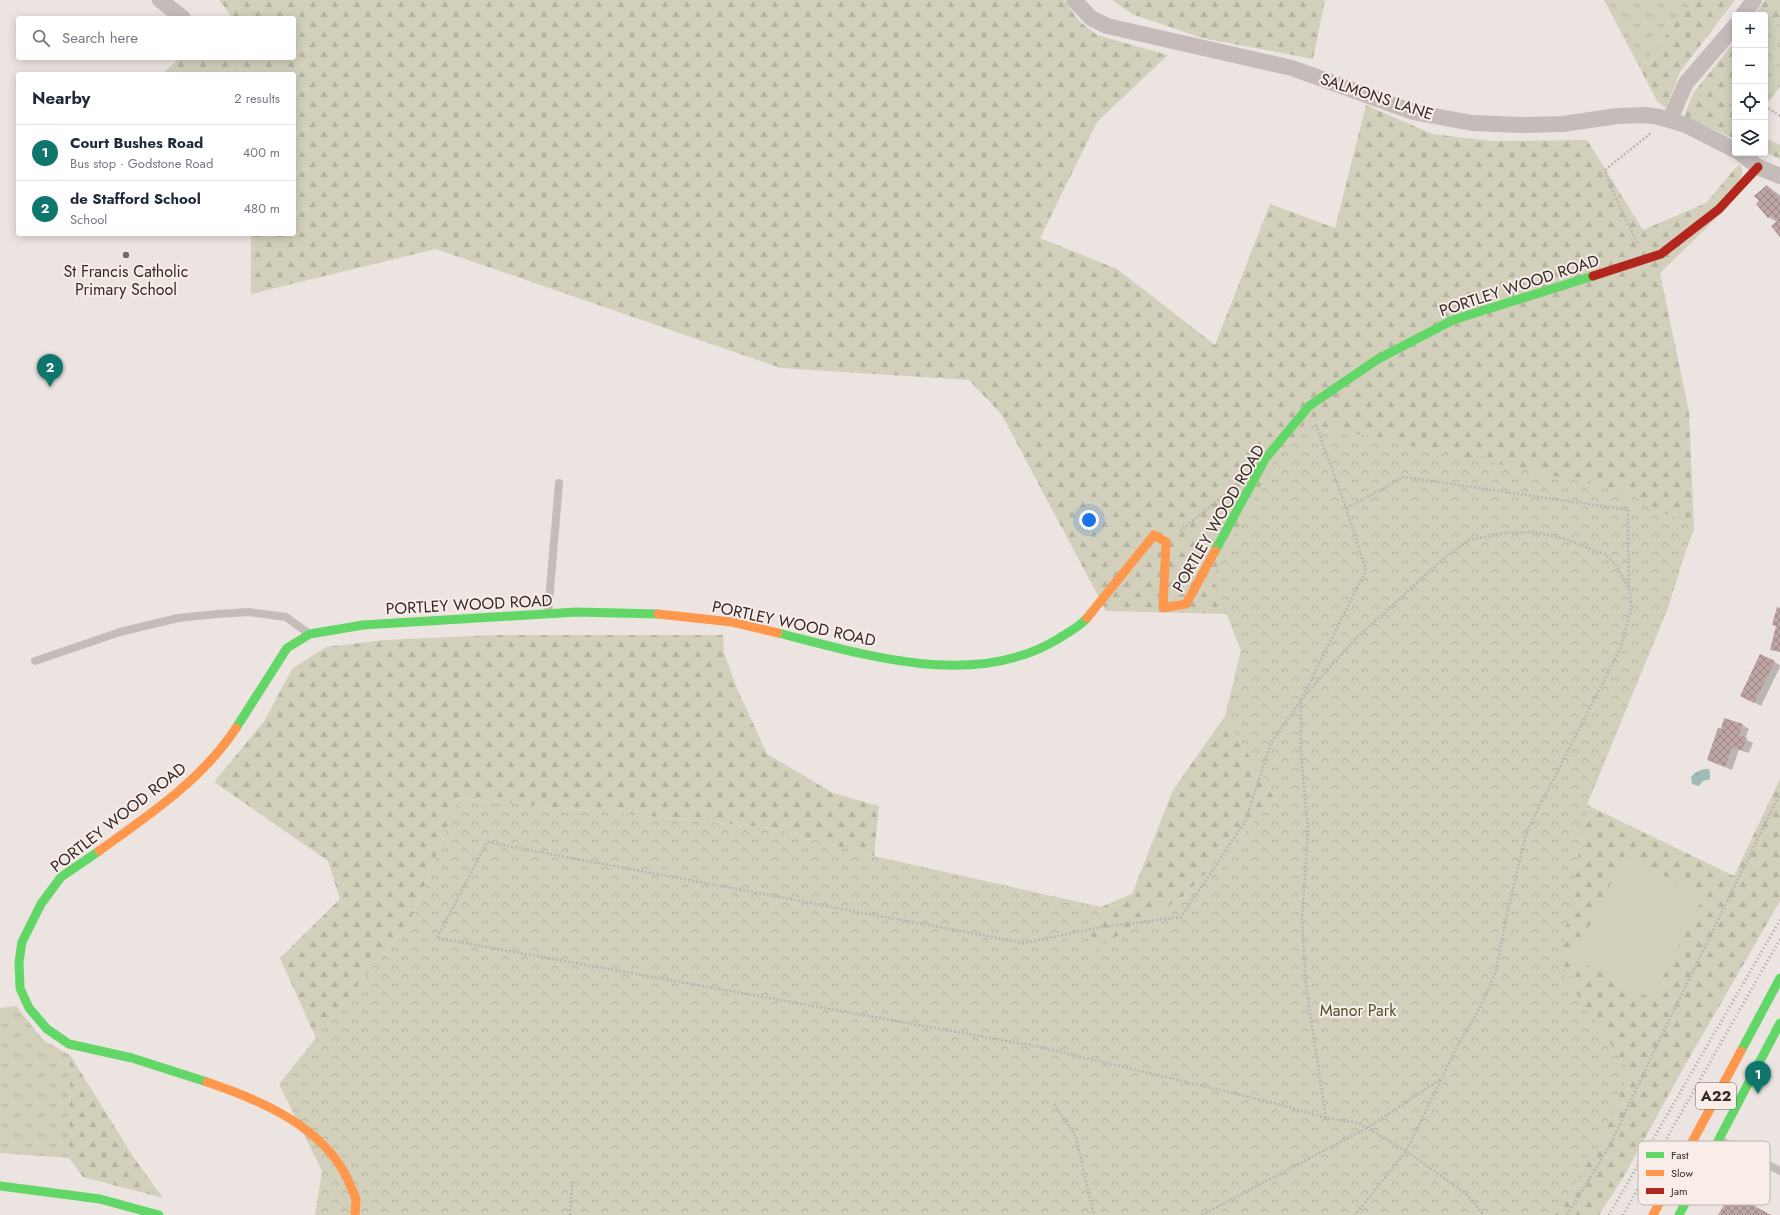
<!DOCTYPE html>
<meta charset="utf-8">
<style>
:root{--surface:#fff;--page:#f6f6f7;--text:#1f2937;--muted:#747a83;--line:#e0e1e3;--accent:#0f766e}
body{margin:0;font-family:Jost,sans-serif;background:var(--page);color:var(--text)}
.controls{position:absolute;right:12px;top:12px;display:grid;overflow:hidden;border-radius:4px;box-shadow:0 2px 10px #0003}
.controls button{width:36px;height:36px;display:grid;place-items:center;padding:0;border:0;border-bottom:1px solid var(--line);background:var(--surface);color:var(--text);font:20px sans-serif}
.you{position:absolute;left:1089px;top:520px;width:14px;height:14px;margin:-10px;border:3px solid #fff;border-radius:50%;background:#1a73e8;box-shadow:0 0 0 6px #1a73e833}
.badge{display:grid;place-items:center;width:26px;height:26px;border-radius:50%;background:var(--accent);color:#fff;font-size:13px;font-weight:700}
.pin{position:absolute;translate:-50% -33px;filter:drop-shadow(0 1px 2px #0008)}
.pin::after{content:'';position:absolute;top:21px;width:14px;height:12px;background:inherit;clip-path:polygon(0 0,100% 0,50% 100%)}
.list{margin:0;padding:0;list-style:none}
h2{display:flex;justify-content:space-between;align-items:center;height:52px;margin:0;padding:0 16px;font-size:17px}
h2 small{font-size:13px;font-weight:400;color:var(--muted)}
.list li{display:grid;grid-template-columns:26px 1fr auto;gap:12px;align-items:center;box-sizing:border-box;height:56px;padding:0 16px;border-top:1px solid var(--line)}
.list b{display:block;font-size:15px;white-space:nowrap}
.list p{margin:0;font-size:13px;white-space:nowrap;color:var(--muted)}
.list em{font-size:13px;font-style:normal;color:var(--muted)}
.icon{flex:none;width:22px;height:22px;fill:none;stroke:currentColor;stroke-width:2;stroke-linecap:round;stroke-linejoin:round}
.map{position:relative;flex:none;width:1780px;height:1215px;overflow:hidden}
.search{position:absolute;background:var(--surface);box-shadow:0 2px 10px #0003;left:16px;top:16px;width:280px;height:44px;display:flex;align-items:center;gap:10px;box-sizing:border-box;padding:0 14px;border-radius:4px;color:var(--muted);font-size:15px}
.panel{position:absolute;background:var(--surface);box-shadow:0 2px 10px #0003;left:16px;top:72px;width:280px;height:164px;border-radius:4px}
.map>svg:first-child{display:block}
.grass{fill:url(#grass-tufts)}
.forest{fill:url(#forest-firs)}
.park{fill:url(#park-crowns)}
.pitch{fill:#d2d0bb}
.water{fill:url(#water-ripples)}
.shadow{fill:#0003}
.building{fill:url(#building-cross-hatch)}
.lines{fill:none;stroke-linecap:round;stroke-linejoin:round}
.path{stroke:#beb4b2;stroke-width:2.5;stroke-dasharray:2 2;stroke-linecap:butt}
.lane{stroke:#c5bcba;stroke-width:8}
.street{stroke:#c5bcba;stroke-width:16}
.fast{stroke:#63d668;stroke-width:9}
.slow{stroke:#ff974d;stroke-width:9}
.jam{stroke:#b3261e;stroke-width:9}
.rail{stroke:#aca5a4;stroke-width:3;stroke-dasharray:1 3;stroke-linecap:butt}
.poi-dot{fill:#756a68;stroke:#f8ede8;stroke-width:1.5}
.labels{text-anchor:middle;stroke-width:4;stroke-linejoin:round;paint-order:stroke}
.shield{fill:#f8ede8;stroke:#706462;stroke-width:1}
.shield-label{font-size:15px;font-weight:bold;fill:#352928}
.street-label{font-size:16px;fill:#352928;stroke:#f8ede8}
.poi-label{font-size:16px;fill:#352928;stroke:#f8ede8}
.park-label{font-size:16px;fill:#4e522e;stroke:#f8ede8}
.key{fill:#f8ede8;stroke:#beb2ae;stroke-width:1}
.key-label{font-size:11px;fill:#352928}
</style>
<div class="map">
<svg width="1780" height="1215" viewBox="0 0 1780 1215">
<defs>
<pattern id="grass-tufts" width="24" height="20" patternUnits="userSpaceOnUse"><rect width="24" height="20" fill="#d2d0bb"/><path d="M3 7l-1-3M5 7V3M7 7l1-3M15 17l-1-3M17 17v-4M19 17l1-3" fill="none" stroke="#b5b3a1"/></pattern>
<pattern id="forest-firs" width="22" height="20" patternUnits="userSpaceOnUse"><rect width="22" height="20" fill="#d2d0bb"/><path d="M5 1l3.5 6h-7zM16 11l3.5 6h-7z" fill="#b5b3a1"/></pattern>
<pattern id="park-crowns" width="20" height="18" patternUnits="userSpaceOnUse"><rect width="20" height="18" fill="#d2d0bb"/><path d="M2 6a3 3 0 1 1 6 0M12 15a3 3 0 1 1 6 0" fill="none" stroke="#b5b3a1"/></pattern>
<pattern id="water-ripples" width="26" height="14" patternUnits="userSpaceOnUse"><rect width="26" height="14" fill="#9ebdb4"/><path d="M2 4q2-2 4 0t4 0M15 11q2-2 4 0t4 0" fill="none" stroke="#829a92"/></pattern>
<pattern id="building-cross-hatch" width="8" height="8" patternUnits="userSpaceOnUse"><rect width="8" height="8" fill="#bea5a4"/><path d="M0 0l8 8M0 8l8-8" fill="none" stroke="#9b8686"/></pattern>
</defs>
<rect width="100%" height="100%" fill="#ece4e0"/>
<g class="grass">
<polygon points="1604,0 1694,0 1640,68"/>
<polygon points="1780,16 1780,87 1765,106 1765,39"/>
<polygon points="1735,86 1735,113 1724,103"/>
<polygon points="16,1006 44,1041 70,1055 69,1158 0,1153 0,1008"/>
</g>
<g class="forest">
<polygon points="219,0 1064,0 1079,21 1097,35 1168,55 1097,122 1040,238 1117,269 1215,345 1270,204 1335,228 1366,105 1432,134 1491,141 1587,140 1643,230 1706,203 1739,164 1743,171 1729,206 1660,273 1689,412 1694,529 1687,547 1241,650 1227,614 1106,611 1002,415 969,380 781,368 436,249 251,294 251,234 294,234 294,74 162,74 180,58 294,58 294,18 227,18 231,15"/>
<polygon points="1112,0 1325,0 1313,59 1202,38 1132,14"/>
<polygon points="1694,0 1735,0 1680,72 1666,108 1657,101 1640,68"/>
<polygon points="1765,0 1780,0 1780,16 1765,39 1765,15 1754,15"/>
<polygon points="1735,41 1735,86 1724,103 1735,113 1735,139 1684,116 1694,92"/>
<polygon points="1765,138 1780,145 1780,159 1765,152"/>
<polygon points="498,635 723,635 724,653 736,686 767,754 833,793 879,806 874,856 771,828 459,798 410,921 316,1038 280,958 340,899 328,861 214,782 265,720 292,669 326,647 384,640"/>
<polygon points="1225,716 1276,799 1181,899 1082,957 1101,907 1132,894 1173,790"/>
<polygon points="1780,779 1780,901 1684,1067 1623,1178 1599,1215 1520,1215 1483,1054 1587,805 1734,876"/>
<polygon points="70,1055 134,1158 163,1198 83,1177 69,1158"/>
</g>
<polygon class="park" points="1306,423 1624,491 1694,529 1687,547 1668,608 1587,805 1559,968 1629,1071 1600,1144 1555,1215 315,1215 322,1171 279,1084 410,921 459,798 771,828 874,856 1101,907 1083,956 1181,899 1276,799 1225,716 1241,650 1212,577 1272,464"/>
<polygon class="pitch" points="1625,856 1704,896 1652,999 1573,958"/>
<polygon class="water" points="1704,769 1709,769 1710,772 1710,779 1703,781 1699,786 1692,784 1691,777 1696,772"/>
<g class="shadow">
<polygon points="1767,186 1780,195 1780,235 1777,222 1768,217"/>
<polygon points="1774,662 1780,665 1780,667 1761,706 1748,699"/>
<polygon points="1742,725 1749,729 1745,739 1753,743 1749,753 1739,750 1732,770 1708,760 1721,730"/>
</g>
<g class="building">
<polygon points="1767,185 1780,199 1780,237 1771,226 1777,221 1771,215 1768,218 1756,204 1759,201 1754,196"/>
<polygon points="1777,607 1780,608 1780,652 1770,650 1776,626 1772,625"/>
<polygon points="1760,654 1775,661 1754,703 1740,696"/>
<polygon points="1724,718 1743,724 1739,735 1747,738 1742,750 1732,747 1725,767 1707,760 1718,728 1721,729"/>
<polygon points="1731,1193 1771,1215 1718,1215"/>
</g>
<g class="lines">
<g class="path">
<polyline points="1765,106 1780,116"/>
<polyline points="1637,243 1611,187 1605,170 1651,133"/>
<polyline points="1316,425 1346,508 1366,570 1301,700 1271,743 1245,822 1181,917 1096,928 1024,943 487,842 437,938 1040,1047 1278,1104 1326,1118 1359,1123 1406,1151 1465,1193 1484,1215"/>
<polyline points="1346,508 1404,477 1628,510 1629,589"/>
<polyline points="1180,531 1224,495"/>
<polyline points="1054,1104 1076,1137 1094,1215"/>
<polyline points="1326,1118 1306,986 1302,919 1308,829 1301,756 1301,700 1353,641 1444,558 1469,540 1504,533 1535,532 1569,540 1592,550 1604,553 1616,565 1630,591 1631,610 1621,647 1526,833 1505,923 1496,971 1480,1008 1457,1047 1406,1151 1355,1215"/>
<polyline points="570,1215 572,1182"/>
<polyline points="1202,1215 1367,1128 1441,1079"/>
<polyline points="1567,1215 1610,1145 1655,1049 1780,793"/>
</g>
<g class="lane">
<polyline points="548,613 559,483"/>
<polyline points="35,661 120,632 178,618 217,614 248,612 286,617 308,633"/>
<polyline points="1720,1140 1780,1171"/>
</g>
<g class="street">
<polyline points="160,0 183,18"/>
<polyline points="1074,0 1091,18 1107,26 1292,68 1413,112 1472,123 1521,125 1563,124 1617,116 1646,115 1659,117 1686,125 1735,150"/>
<polyline points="1743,15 1754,0"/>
<polyline points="1670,119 1686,83 1735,26"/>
<polyline points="1740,153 1758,167 1780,176"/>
</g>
<g class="fast">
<polyline points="1215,551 1265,459 1309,406 1378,359 1453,320 1593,276"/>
<path d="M778,633C866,655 974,690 1058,639C1068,632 1080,627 1087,618"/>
<polyline points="236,728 287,648 310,634 363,625 577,612 658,614"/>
<polyline points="99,851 61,877 41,904 22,942 19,962 20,988 29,1008 47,1029 69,1044 132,1058 207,1082"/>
<polyline points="1741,1051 1780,978"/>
<polyline points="0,1186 100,1199 159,1215"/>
<polyline points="1679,1215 1780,1023"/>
</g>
<g class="slow">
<polyline points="658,614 732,622 778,633"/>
<polyline points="1087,618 1154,535 1166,542 1163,608 1186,604 1215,551"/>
<path d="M99,851C149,815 202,780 236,728"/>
<path d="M207,1082C260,1100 323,1126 348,1180C350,1186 355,1194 356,1200C356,1205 355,1210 355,1215"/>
<polyline points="1653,1215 1741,1051"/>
</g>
<polyline class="jam" points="1593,276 1661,254 1719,209 1758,167"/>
<g class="rail">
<polyline points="1609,1215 1780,920"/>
<polyline points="1623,1215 1780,939"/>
</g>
</g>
<circle class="poi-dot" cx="126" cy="255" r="4"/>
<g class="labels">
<rect class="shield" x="1696" y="1083" width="40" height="26" rx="3"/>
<g class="shield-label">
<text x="1716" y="1101">A22</text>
</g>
<g class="street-label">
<text transform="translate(1377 96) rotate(18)" y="6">SALMONS LANE</text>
<text transform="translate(1519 285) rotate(-18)" y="6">PORTLEY WOOD ROAD</text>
<text transform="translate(1218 518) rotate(-60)" y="6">PORTLEY WOOD ROAD</text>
<text transform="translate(469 604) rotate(-3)" y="6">PORTLEY WOOD ROAD</text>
<text transform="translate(794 623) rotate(12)" y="6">PORTLEY WOOD ROAD</text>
<text transform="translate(118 817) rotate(-38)" y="6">PORTLEY WOOD ROAD</text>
</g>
<g class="poi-label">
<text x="126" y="277">St Francis Catholic<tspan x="126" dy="18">Primary School</tspan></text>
</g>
<g class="park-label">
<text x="1358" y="1016">Manor Park</text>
</g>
</g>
<rect x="1638" y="1141" width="132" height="64" rx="6" class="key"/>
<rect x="1646" y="1152" width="18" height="6" fill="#63d668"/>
<rect x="1646" y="1170" width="18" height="6" fill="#ff974d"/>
<rect x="1646" y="1188" width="18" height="6" fill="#b3261e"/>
<g class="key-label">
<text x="1671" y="1159">Fast</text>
<text x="1671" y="1177">Slow</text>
<text x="1671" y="1195">Jam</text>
</g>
</svg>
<div class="controls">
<button>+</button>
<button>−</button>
<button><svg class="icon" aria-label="locate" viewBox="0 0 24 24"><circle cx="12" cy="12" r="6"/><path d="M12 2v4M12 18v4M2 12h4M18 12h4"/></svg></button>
<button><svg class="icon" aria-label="layers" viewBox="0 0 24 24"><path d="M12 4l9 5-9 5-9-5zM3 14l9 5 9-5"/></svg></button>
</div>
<div class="you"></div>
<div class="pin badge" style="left:1758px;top:1094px">1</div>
<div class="pin badge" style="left:50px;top:387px">2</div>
<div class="search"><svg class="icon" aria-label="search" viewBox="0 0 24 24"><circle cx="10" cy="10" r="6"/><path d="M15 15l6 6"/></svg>Search here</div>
<section class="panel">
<h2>Nearby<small>2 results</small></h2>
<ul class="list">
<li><span class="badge">1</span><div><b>Court Bushes Road</b><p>Bus stop · Godstone Road</p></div><em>400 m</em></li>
<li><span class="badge">2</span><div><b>de Stafford School</b><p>School</p></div><em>480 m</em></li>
</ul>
</section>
</div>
